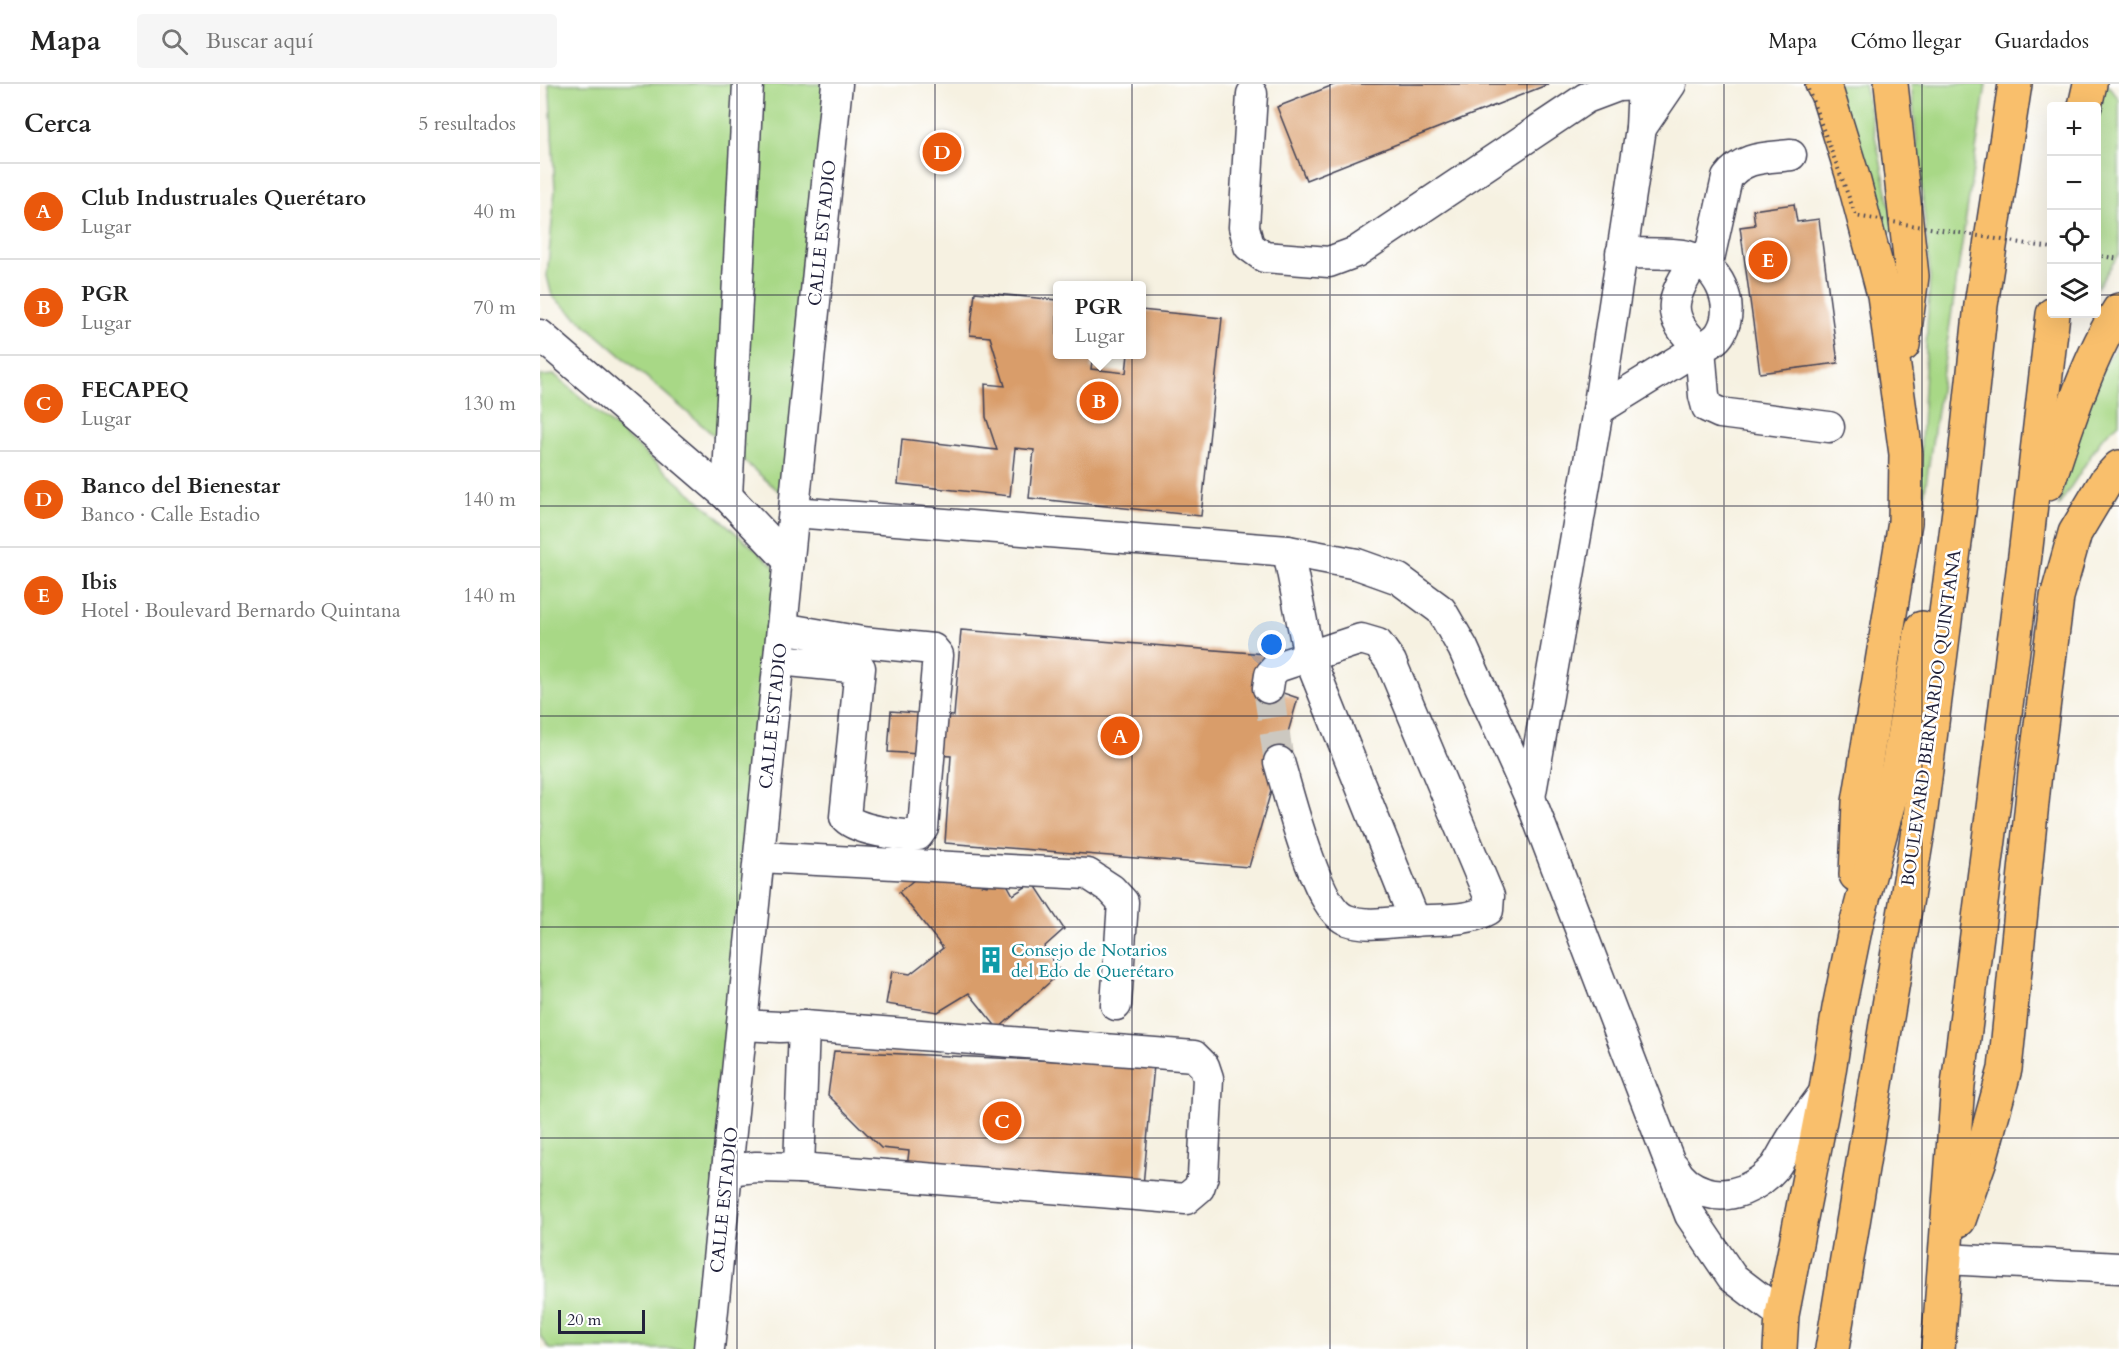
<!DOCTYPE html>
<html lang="es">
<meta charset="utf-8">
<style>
:root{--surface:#fff;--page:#f6f6f6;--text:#222;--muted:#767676;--line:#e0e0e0;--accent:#ea580c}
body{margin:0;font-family:Cardo,serif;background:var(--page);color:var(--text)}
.controls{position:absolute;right:18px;top:18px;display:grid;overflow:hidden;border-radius:6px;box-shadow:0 6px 24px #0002}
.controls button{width:54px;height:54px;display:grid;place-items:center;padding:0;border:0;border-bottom:2px solid var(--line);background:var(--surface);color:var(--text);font:30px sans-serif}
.scale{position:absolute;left:18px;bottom:15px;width:87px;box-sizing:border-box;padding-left:6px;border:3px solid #22223b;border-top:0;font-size:16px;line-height:21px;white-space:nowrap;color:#22223b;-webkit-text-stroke:4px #fff;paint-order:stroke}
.you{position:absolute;left:732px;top:561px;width:21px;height:21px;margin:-15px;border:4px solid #fff;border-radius:50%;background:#1a73e8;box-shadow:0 0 0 9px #1a73e833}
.badge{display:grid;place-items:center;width:39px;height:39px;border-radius:50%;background:var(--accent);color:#fff;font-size:20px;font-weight:700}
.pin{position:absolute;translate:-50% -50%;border:3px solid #fff;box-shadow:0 2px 6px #0006}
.popup{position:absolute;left:513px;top:197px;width:93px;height:78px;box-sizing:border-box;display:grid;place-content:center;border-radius:6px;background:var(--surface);filter:drop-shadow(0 2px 4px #0005);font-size:20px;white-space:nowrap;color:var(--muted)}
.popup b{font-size:22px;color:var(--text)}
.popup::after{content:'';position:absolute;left:50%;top:100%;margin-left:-12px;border:12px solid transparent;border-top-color:var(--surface)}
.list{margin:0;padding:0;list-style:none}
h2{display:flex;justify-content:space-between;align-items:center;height:78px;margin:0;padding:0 24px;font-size:26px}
h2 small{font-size:20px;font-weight:400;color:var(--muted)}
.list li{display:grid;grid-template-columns:39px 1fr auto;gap:18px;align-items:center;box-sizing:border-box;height:96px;padding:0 24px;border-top:2px solid var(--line)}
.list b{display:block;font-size:22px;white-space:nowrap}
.list p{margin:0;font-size:20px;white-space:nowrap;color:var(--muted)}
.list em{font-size:20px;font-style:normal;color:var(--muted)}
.icon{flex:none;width:33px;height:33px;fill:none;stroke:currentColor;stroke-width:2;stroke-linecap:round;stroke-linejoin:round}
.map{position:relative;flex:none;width:1579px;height:1265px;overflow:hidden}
header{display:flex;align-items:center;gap:36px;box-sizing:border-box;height:84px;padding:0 30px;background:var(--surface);border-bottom:2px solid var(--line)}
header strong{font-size:28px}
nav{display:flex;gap:33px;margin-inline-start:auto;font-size:21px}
.search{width:420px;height:54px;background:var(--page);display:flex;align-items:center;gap:15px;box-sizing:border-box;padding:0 21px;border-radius:6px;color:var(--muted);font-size:22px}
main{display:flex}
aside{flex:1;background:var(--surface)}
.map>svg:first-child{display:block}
.green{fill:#a8d886;stroke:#657d60;stroke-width:1.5}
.building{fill:#d99d6a}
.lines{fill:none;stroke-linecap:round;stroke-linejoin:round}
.minor-tunnel{stroke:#ccc8c0;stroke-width:30;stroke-dasharray:30 15;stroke-linecap:butt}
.minor-casing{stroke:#424154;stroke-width:33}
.highway-casing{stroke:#424154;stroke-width:36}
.path{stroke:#424154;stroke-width:4;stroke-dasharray:1.5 4.5;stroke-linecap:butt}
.minor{stroke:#fff;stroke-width:30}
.highway{stroke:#f9bf6c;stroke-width:33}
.path-bridge{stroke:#424154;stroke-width:4;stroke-dasharray:1.5 4.5;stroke-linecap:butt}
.grid{fill:none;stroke:#22223b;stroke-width:1.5;stroke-opacity:0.55}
.labels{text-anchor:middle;stroke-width:5;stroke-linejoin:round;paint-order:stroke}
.street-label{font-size:18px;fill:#22223b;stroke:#fff}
.culture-label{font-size:18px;fill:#0d838f;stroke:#fff;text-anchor:start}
</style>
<header>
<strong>Mapa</strong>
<div class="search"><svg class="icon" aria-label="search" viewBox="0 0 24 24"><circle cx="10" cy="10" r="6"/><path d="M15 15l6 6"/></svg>Buscar aquí</div>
<nav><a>Mapa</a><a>Cómo llegar</a><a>Guardados</a></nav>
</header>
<main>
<aside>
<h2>Cerca<small>5 resultados</small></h2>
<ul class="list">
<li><span class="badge">A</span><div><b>Club Industruales Querétaro</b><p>Lugar</p></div><em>40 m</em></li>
<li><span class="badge">B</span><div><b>PGR</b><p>Lugar</p></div><em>70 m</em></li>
<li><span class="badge">C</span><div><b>FECAPEQ</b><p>Lugar</p></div><em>130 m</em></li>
<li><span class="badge">D</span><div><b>Banco del Bienestar</b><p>Banco · Calle Estadio</p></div><em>140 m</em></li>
<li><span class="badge">E</span><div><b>Ibis</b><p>Hotel · Boulevard Bernardo Quintana</p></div><em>140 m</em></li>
</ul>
</aside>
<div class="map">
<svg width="1579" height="1265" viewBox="0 0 1579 1265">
<rect width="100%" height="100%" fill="#fff"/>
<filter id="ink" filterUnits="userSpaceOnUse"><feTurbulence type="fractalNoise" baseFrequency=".0167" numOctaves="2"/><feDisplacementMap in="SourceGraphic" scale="12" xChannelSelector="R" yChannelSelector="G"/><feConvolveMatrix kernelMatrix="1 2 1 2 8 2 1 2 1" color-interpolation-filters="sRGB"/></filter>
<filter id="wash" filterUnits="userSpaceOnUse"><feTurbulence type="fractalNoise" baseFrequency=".008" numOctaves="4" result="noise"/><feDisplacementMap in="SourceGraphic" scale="24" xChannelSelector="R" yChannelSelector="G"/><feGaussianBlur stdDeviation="1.35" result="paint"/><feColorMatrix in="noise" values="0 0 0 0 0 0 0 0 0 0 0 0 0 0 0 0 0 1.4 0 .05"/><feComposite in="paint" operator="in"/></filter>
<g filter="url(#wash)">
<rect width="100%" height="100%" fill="#f6f1e1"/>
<g class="green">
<polygon points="8,0 287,0 248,415 12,212 7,192 15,106 10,10"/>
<polygon points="1295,0 1324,0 1356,149 1341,145"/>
<polygon points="1371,0 1446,0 1375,473 1390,189"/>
<polygon points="1563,0 1567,0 1579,15 1579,170 1557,204 1557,40"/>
<polygon points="1579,259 1579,339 1562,354 1518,423 1530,370 1561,286"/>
<polygon points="15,291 241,488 159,1265 10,1265 0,1252 0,292"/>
</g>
<g id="blocks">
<g class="building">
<polygon points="796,0 1009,0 766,96 737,23"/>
<polygon points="1254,120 1257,138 1279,135 1298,279 1220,289 1200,143 1215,141 1213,126"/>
<polygon points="435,208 517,216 517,270 553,270 551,285 586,289 588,270 601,270 601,226 682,234 661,432 489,414 494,366 475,364 470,412 358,400 362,355 457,366 446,333 445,300 465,302 450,253 430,251"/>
<polygon points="421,546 725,570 722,602 758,614 709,783 405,759 411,672 348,668 351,627 414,632"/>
<polygon points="384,788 447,802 462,791 473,811 493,798 524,845 504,863 521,888 458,945 429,909 398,928 346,920 352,887 370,890 403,864 359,808"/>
<polygon points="294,967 614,981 602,1113 366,1092 369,1067 341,1064 288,1011"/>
</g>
</g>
</g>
<g filter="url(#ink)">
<use href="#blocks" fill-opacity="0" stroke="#424154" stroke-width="1.5"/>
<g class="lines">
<polyline class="minor-tunnel" points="728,604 739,678"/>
<defs>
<g id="minor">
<polyline points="712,10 704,143 709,162 724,173 789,178 816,168 1046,14 1078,2 1103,1"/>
<polyline points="1101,44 1131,0"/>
<path d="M1156,176C1131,213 1123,232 1160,264L1164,312L1167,323L1180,329L1289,343"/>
<path d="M1167,184L1187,94C1203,72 1226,74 1251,71"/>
<polyline points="0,251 187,412 249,477"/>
<path d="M1058,326L1155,266C1164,262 1176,258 1181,248C1197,220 1177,180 1147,172C1133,168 1098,170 1081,169"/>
<polyline points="187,412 208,0"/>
<polyline points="254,428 748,467 817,480 859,495 901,526 923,564 990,714 1150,1131 1192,1193 1242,1231"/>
<polyline points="748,467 769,573 875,837"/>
<path d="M239,576L320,584L305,733C314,746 362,752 378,751L383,744L398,571L393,565L322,558L242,544"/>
<path d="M728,604L730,591L737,583L821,555L838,560L851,578L949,812L948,826C927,838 895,835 871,837C851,838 827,843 807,836C776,825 749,710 739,678"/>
<polyline points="990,714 1058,326 1101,44 1103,0"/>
<polyline points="219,773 548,790 571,805 583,818 576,921"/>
<path d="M1134,1083C1140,1096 1152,1104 1165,1108C1191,1116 1218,1103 1235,1083C1242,1073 1247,1061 1254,1051C1264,1035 1276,1021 1286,1006"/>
<polyline points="259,1084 264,942"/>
<polyline points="187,1086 216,1083 259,1084 646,1115 659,1104 663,1092 668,994 664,982 654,972 264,942 240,943 202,941"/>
<polyline points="1405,1175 1579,1184"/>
<polyline points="169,1265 297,0"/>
</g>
<g id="highway">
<polyline points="1282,0 1288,12 1312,90 1344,211 1366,370 1365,438 1319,718 1316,791"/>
<polyline points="1351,0 1372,192 1363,261"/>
<polyline points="1545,22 1550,0"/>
<path d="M1508,399C1527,342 1547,276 1579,226"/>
<polyline points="1419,1136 1440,1076 1465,985 1495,689 1517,513 1535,449 1566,397 1579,383"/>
<polyline points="1240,1265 1242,1231 1286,1006 1299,924 1316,841 1358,683 1382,544"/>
<polyline points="1292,1265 1379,741 1421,411 1441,221 1475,0"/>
<polyline points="1398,1265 1418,1001 1486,463 1513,230"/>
</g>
</defs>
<use href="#minor" class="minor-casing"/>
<use href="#highway" class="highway-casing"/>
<polyline class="path" points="1556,171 1579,175"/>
<use href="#minor" class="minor"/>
<use href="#highway" class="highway"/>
<polyline class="path-bridge" points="1266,0 1316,132 1512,164"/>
</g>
</g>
<path class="grid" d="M197,0V1265M395,0V1265M592,0V1265M790,0V1265M987,0V1265M1184,0V1265M1382,0V1265M0,211H1512M1556,211H1579M0,422H1579M0,632H1579M0,843H1579M0,1054H1579"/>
<defs>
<symbol id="building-bare" viewBox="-9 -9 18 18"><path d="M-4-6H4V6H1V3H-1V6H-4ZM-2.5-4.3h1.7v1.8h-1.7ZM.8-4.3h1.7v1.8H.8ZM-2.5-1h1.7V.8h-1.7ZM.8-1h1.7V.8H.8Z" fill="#0f9aa8" stroke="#fff" stroke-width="2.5" paint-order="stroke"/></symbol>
</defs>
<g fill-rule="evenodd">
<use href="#building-bare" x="432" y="857" width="38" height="38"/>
</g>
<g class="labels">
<g class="street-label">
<text transform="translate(282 149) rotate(-84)" y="6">CALLE ESTADIO</text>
<text transform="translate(233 632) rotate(-84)" y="6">CALLE ESTADIO</text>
<text transform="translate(1391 634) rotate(-82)" y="6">BOULEVARD BERNARDO QUINTANA</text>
<text transform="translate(184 1116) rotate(-84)" y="6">CALLE ESTADIO</text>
</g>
<g class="culture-label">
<text x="471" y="872">Consejo de Notarios<tspan x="471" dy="21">del Edo de Querétaro</tspan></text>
</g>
</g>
</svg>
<div class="controls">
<button>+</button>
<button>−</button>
<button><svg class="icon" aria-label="locate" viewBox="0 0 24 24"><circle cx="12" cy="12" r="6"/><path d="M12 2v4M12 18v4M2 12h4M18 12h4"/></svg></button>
<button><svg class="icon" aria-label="layers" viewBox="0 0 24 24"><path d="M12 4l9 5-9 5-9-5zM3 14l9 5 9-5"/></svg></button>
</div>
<div class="scale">20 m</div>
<div class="you"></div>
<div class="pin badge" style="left:580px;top:652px">A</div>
<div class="pin badge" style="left:559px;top:317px">B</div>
<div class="popup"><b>PGR</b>Lugar</div>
<div class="pin badge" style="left:462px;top:1037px">C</div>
<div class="pin badge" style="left:402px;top:68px">D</div>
<div class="pin badge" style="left:1228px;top:176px">E</div>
</div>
</main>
